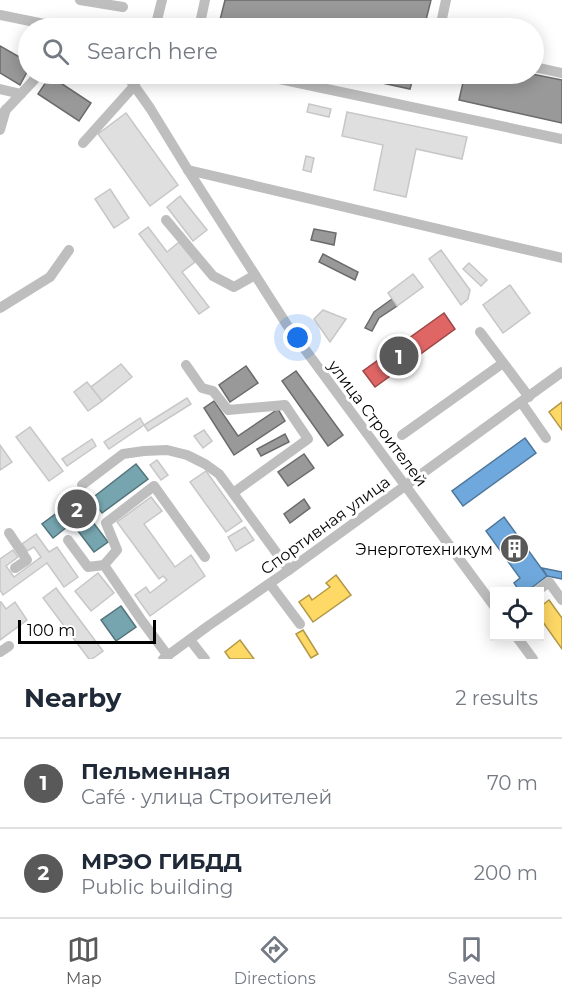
<!DOCTYPE html>
<meta charset="utf-8">
<style>
:root{--surface:#fff;--page:#f2f2f3;--text:#1f2937;--muted:#747a83;--line:#e0e1e3;--accent:#595959}
body{margin:0;font-family:Montserrat,sans-serif;background:var(--page);color:var(--text)}
.controls{position:absolute;right:18px;bottom:18px;display:grid;overflow:hidden;border-radius:0px;box-shadow:0 3px 15px #0003}
.controls button{width:54px;height:54px;display:grid;place-items:center;padding:0;border:0;border-bottom:2px solid var(--line);background:var(--surface);color:var(--text);font:30px sans-serif}
.scale{position:absolute;left:18px;bottom:15px;width:138px;box-sizing:border-box;padding-left:6px;border:3px solid #000;border-top:0;font-size:16px;line-height:21px;white-space:nowrap;color:#000;-webkit-text-stroke:4px #fff;paint-order:stroke}
.you{position:absolute;left:298px;top:338px;width:21px;height:21px;margin:-15px;border:4px solid #fff;border-radius:50%;background:#1a73e8;box-shadow:0 0 0 9px #1a73e833}
.badge{display:grid;place-items:center;width:39px;height:39px;border-radius:50%;background:var(--accent);color:#fff;font-size:20px;font-weight:700}
.pin{position:absolute;translate:-50% -50%;border:3px solid #fff;box-shadow:0 2px 6px #0006}
.list{margin:0;padding:0;list-style:none}
h2{display:flex;justify-content:space-between;align-items:center;height:78px;margin:0;padding:0 24px;font-size:26px}
h2 small{font-size:20px;font-weight:400;color:var(--muted)}
.list li{display:grid;grid-template-columns:39px 1fr auto;gap:18px;align-items:center;box-sizing:border-box;height:90px;padding:0 24px;border-top:2px solid var(--line)}
.list b{display:block;font-size:22px;white-space:nowrap}
.list p{margin:0;font-size:20px;white-space:nowrap;color:var(--muted)}
.list em{font-size:20px;font-style:normal;color:var(--muted)}
.icon{flex:none;width:33px;height:33px;fill:none;stroke:currentColor;stroke-width:2;stroke-linecap:round;stroke-linejoin:round}
.map{position:relative;flex:none;width:562px;height:659px;overflow:hidden}
.search{position:absolute;background:var(--surface);box-shadow:0 3px 15px #0003;left:18px;right:18px;top:18px;height:66px;display:flex;align-items:center;gap:15px;box-sizing:border-box;padding:0 21px;border-radius:33px;color:var(--muted);font-size:22px}
.sheet{height:258px;background:var(--surface)}
nav{display:flex;justify-content:space-around;align-items:center;box-sizing:border-box;height:84px;border-top:2px solid var(--line);background:var(--surface);font-size:16px;color:var(--muted)}
nav a{display:grid;justify-items:center;gap:3px}
nav .on{color:var(--accent)}
.map>svg:first-child{display:block}
.homes{fill:#ffd966;stroke:#b29847;stroke-width:1.5}
.shops{fill:#e06666;stroke:#9d4747;stroke-width:1.5}
.schools{fill:#6fa8dc;stroke:#4e769a;stroke-width:1.5}
.public{fill:#76a5af;stroke:#53747a;stroke-width:1.5}
.industry{fill:#999;stroke:#6b6b6b;stroke-width:1.5}
.building{fill:#dfdfdf;stroke:#c7c7c7;stroke-width:1.5}
.lines{fill:none;stroke-linecap:round;stroke-linejoin:round}
.minor{stroke:#bebebe;stroke-width:10}
.labels{text-anchor:middle;stroke-width:6;stroke-linejoin:round;paint-order:stroke}
.street-label{font-size:16px;fill:#000;stroke:#fff}
.poi-label{font-size:16px;fill:#000;stroke:#fff;text-anchor:end}
</style>
<div class="map">
<svg width="562" height="659" viewBox="0 0 562 659">
<rect width="100%" height="100%" fill="#fff"/>
<g class="homes">
<polygon points="562,402 562,430 549,412"/>
<polygon points="336,575 351,595 313,622 299,602 309,595 312,600 330,587 326,583"/>
<polygon points="549,600 562,618 562,649 540,618 540,607"/>
<polygon points="303,630 318,654 311,658 296,634"/>
<polygon points="240,640 254,659 230,659 225,652"/>
</g>
<polygon class="shops" points="444,313 455,329 375,387 363,371"/>
<g class="schools">
<polygon points="525,438 536,453 463,506 452,491"/>
<polygon points="504,517 547,576 526,592 520,592 514,583 520,578 486,531"/>
<polygon points="542,568 562,572 562,579 547,576"/>
</g>
<g class="public">
<polygon points="136,464 148,479 102,513 96,505 86,513 108,542 94,552 72,523 53,538 42,524 85,492 91,499"/>
<polygon points="121,606 136,627 116,641 101,620"/>
</g>
<g class="industry">
<polygon points="225,0 431,0 424,28 218,28"/>
<polygon points="0,46 28,62 28,70 20,85 0,73"/>
<polygon points="341,74 414,74 410,89"/>
<polygon points="465,74 532,74 562,80 562,123 459,100"/>
<polygon points="50,76 91,103 79,121 38,94"/>
<polygon points="314,229 336,233 334,245 311,240"/>
<polygon points="323,254 358,272 355,280 319,262"/>
<polygon points="392,299 397,306 379,318 372,331 365,328 374,312"/>
<polygon points="246,366 258,383 230,402 219,385"/>
<polygon points="296,371 343,435 328,446 282,381"/>
<polygon points="214,401 238,436 278,409 285,421 234,455 204,408"/>
<polygon points="285,434 289,442 261,456 257,449"/>
<polygon points="304,454 314,468 288,486 278,472"/>
<polygon points="304,499 310,508 290,523 284,514"/>
</g>
<g class="building">
<polygon points="309,104 331,109 329,117 307,112"/>
<polygon points="347,112 467,137 462,159 416,149 406,197 374,190 383,145 342,136"/>
<polygon points="126,113 178,185 150,206 98,134"/>
<polygon points="306,156 314,158 311,172 303,170"/>
<polygon points="110,189 129,218 114,228 95,199"/>
<polygon points="180,196 207,230 193,241 167,207"/>
<polygon points="148,227 167,252 179,242 195,262 182,272 209,307 199,314 139,234"/>
<polygon points="441,250 470,290 468,299 461,305 429,259"/>
<polygon points="469,263 487,280 481,286 463,269"/>
<polygon points="413,274 423,287 397,306 388,293"/>
<polygon points="510,285 530,313 503,333 483,305"/>
<polygon points="323,310 346,319 330,342 314,319"/>
<polygon points="121,364 132,377 102,401 91,387"/>
<polygon points="87,382 102,401 88,411 74,392"/>
<polygon points="187,398 191,404 148,431 144,425"/>
<polygon points="140,418 144,425 109,449 104,442"/>
<polygon points="30,427 63,471 49,481 16,437"/>
<polygon points="204,430 212,441 203,448 194,436"/>
<polygon points="92,439 96,446 67,466 62,459"/>
<polygon points="0,445 12,462 0,470"/>
<polygon points="157,460 168,475 161,480 150,465"/>
<polygon points="206,471 242,521 226,532 190,482"/>
<polygon points="151,497 162,511 144,524 175,567 191,555 205,576 150,616 135,595 146,587 150,593 167,580 163,576 159,579 117,522"/>
<polygon points="245,527 254,540 236,551 228,537"/>
<polygon points="36,534 49,552 57,547 78,577 64,587 47,563 3,595 0,590 0,559 13,550 18,557 6,566 14,577 41,557 34,547 27,551 22,544"/>
<polygon points="98,573 114,593 91,611 75,591"/>
<polygon points="56,588 103,651 92,659 89,659 43,598"/>
<polygon points="0,602 1,602 6,609 15,602 27,620 0,640"/>
</g>
<g class="lines">
<g class="minor">
<polyline points="80,0 123,7"/>
<polyline points="0,15 64,28"/>
<polyline points="155,28 162,0"/>
<polyline points="199,28 205,0"/>
<polyline points="440,28 446,0"/>
<polyline points="534,67 562,73"/>
<polyline points="126,74 150,108 188,170 287,325 494,606"/>
<polyline points="256,74 562,139"/>
<polyline points="0,89 21,94"/>
<polyline points="0,116 34,80 36,74"/>
<polyline points="0,130 6,109"/>
<polyline points="83,143 135,85"/>
<polyline points="188,170 562,258"/>
<polyline points="166,220 213,276 234,287 255,275"/>
<polyline points="0,308 50,277 69,250"/>
<polyline points="480,332 529,397"/>
<polyline points="186,365 202,388 213,391 228,410 285,405 308,439 233,493"/>
<polyline points="521,402 546,438"/>
<polyline points="402,435 503,363"/>
<polyline points="82,485 123,454 144,451 167,450 187,455 205,464 219,474 289,570"/>
<polyline points="9,533 27,560 15,568"/>
<polyline points="68,540 88,567 104,565"/>
<polyline points="270,584 300,624"/>
<polyline points="536,592 549,582 562,600"/>
<polyline points="516,636 533,659"/>
<polyline points="190,640 205,659"/>
<polyline points="0,652 9,646"/>
<polyline points="168,656 142,621 104,565 117,550 106,523 154,486 205,557"/>
<polyline points="163,659 208,626 289,570 562,372"/>
</g>
</g>
<defs>
<symbol id="building-disc" viewBox="-11 -11 22 22"><circle r="9.5" fill="#595959" stroke="#fff"/><path d="M-4-6H4V6H1V3H-1V6H-4ZM-2.5-4.3h1.7v1.8h-1.7ZM.8-4.3h1.7v1.8H.8ZM-2.5-1h1.7V.8h-1.7ZM.8-1h1.7V.8H.8Z" fill="#fff"/></symbol>
</defs>
<g fill-rule="evenodd">
<use href="#building-disc" x="498" y="532" width="33" height="33"/>
</g>
<g class="labels">
<g class="street-label">
<text transform="translate(378 423) rotate(53)" y="6">улица Строителей</text>
<text transform="translate(325 525) rotate(-36)" y="6">Спортивная улица</text>
</g>
<g class="poi-label">
<text x="493" y="555">Энерготехникум</text>
</g>
</g>
</svg>
<div class="controls">
<button><svg class="icon" aria-label="locate" viewBox="0 0 24 24"><circle cx="12" cy="12" r="6"/><path d="M12 2v4M12 18v4M2 12h4M18 12h4"/></svg></button>
</div>
<div class="scale">100 m</div>
<div class="you"></div>
<div class="pin badge" style="left:399px;top:356px">1</div>
<div class="pin badge" style="left:77px;top:509px">2</div>
<div class="search"><svg class="icon" aria-label="search" viewBox="0 0 24 24"><circle cx="10" cy="10" r="6"/><path d="M15 15l6 6"/></svg>Search here</div>
</div>
<section class="sheet">
<h2>Nearby<small>2 results</small></h2>
<ul class="list">
<li><span class="badge">1</span><div><b>Пельменная</b><p>Café · улица Строителей</p></div><em>70 m</em></li>
<li><span class="badge">2</span><div><b>МРЭО ГИБДД</b><p>Public building</p></div><em>200 m</em></li>
</ul>
</section>
<nav>
<a class="on"><svg class="icon" aria-label="map" viewBox="0 0 24 24"><path d="M3 6l6-2 6 2 6-2v14l-6 2-6-2-6 2zM9 4v14M15 6v14"/></svg>Map</a>
<a><svg class="icon" aria-label="directions" viewBox="0 0 24 24"><path d="M12 3l9 9-9 9-9-9zM9 14v-3h6M13 9l2 2-2 2"/></svg>Directions</a>
<a><svg class="icon" aria-label="saved" viewBox="0 0 24 24"><path d="M7 4h10v16l-5-4-5 4z"/></svg>Saved</a>
</nav>
